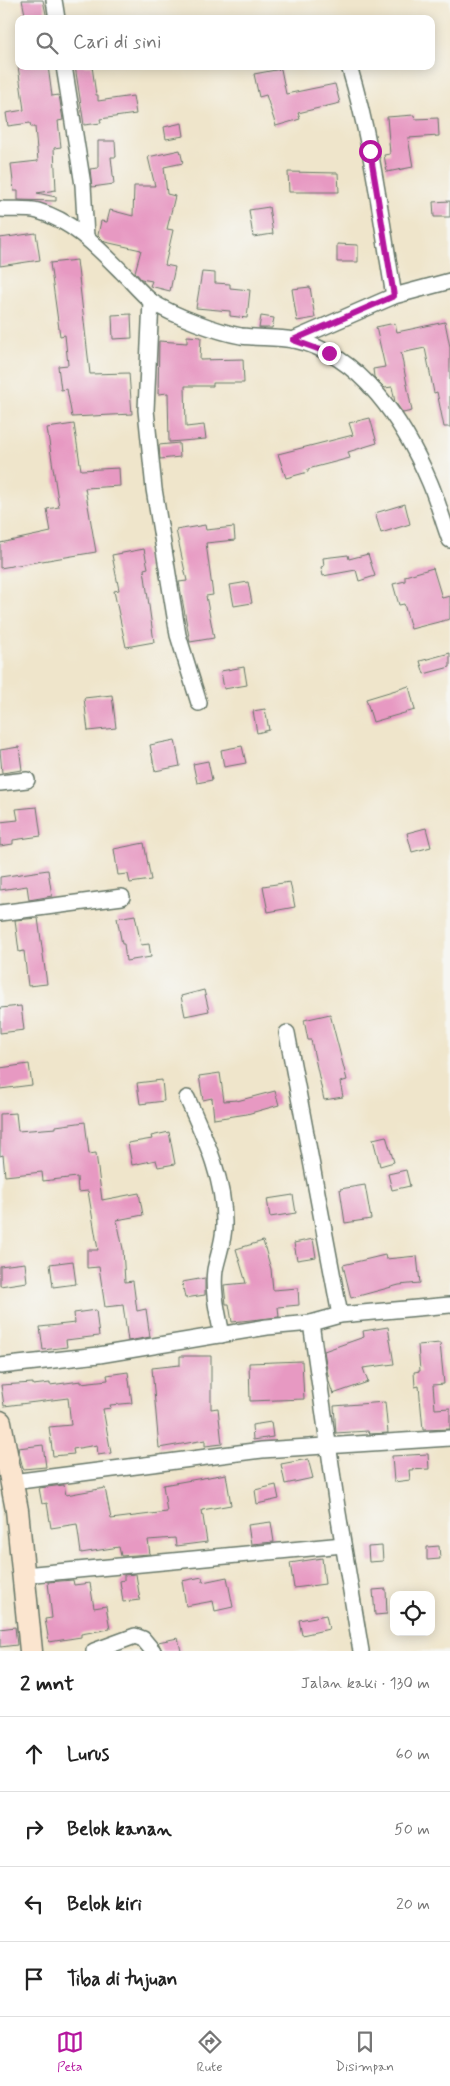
<!DOCTYPE html>
<html lang="id">
<meta charset="utf-8">
<style>
:root{--surface:#fff;--page:#f6f6f6;--text:#222;--muted:#767676;--line:#e0e0e0;--accent:#b5179e}
body{margin:0;font-family:Mynerve,sans-serif;background:var(--page);color:var(--text)}
.controls{position:absolute;right:15px;bottom:15px;display:grid;overflow:hidden;border-radius:10px;box-shadow:0 2px 12px #0003}
.controls button{width:45px;height:45px;display:grid;place-items:center;padding:0;border:0;border-bottom:1px solid var(--line);background:var(--surface);color:var(--text);font:25px sans-serif}
.stop{position:absolute;width:15px;height:15px;margin:-11px;border:4px solid #b5179e;border-radius:50%;background:#fff}
.stop.end{background:#b5179e;border-color:#fff;box-shadow:0 1px 5px #0008}
.list{margin:0;padding:0;list-style:none}
h2{display:flex;justify-content:space-between;align-items:center;height:65px;margin:0;padding:0 20px;font-size:21px}
h2 small{font-size:16px;font-weight:400;color:var(--muted)}
.list li{display:grid;grid-template-columns:32px 1fr auto;gap:15px;align-items:center;box-sizing:border-box;height:75px;padding:0 20px;border-top:1px solid var(--line)}
.list b{display:block;font-size:19px;white-space:nowrap}
.list em{font-size:16px;font-style:normal;color:var(--muted)}
.icon{flex:none;width:28px;height:28px;fill:none;stroke:currentColor;stroke-width:2;stroke-linecap:round;stroke-linejoin:round}
.map{position:relative;flex:none;width:450px;height:1651px;overflow:hidden}
.search{position:absolute;background:var(--surface);box-shadow:0 2px 12px #0003;left:15px;right:15px;top:15px;height:55px;display:flex;align-items:center;gap:12px;box-sizing:border-box;padding:0 18px;border-radius:10px;color:var(--muted);font-size:19px}
.sheet{height:365px;background:var(--surface)}
nav{display:flex;justify-content:space-around;align-items:center;box-sizing:border-box;height:70px;border-top:1px solid var(--line);background:var(--surface);font-size:14px;color:var(--muted)}
nav a{display:grid;justify-items:center;gap:2px}
nav .on{color:var(--accent)}
.map>svg:first-child{display:block}
.building{fill:#e799c2}
.lines{fill:none;stroke-linecap:round;stroke-linejoin:round}
.street-casing{stroke:#687869;stroke-width:18}
.secondary-casing{stroke:#687869;stroke-width:25}
.street{stroke:#fff;stroke-width:15}
.secondary{stroke:#fbe5cf;stroke-width:22}
.route{stroke:#b5179e;stroke-width:6}
</style>
<div class="map">
<svg width="450" height="1651" viewBox="0 0 450 1651">
<rect width="100%" height="100%" fill="#f6f6f2"/>
<filter id="ink" filterUnits="userSpaceOnUse"><feTurbulence type="fractalNoise" baseFrequency=".02" numOctaves="2"/><feDisplacementMap in="SourceGraphic" scale="10" xChannelSelector="R" yChannelSelector="G"/><feConvolveMatrix kernelMatrix="1 2 1 2 8 2 1 2 1" color-interpolation-filters="sRGB"/></filter>
<filter id="wash" filterUnits="userSpaceOnUse"><feTurbulence type="fractalNoise" baseFrequency=".0096" numOctaves="4" result="noise"/><feDisplacementMap in="SourceGraphic" scale="20" xChannelSelector="R" yChannelSelector="G"/><feGaussianBlur stdDeviation="1.12" result="paint"/><feColorMatrix in="noise" values="0 0 0 0 0 0 0 0 0 0 0 0 0 0 0 0 0 1.4 0 .05"/><feComposite in="paint" operator="in"/></filter>
<g filter="url(#wash)">
<rect width="100%" height="100%" fill="#efe5cb"/>
<g id="blocks">
<g class="building">
<polygon points="22,0 43,0 47,19 26,19"/>
<polygon points="18,66 48,66 52,96 59,95 63,120 58,121 61,147 54,148 56,190 37,193 56,197 56,201 18,200 18,191 14,191 11,164 38,161 35,127 31,127 30,123 8,126 6,113 24,110"/>
<polygon points="75,66 92,66 96,95 98,95 98,101 133,96 136,114 100,119 101,123 84,125"/>
<polygon points="281,69 286,94 335,84 340,103 298,113 300,119 276,126 266,95 259,97 254,74"/>
<polygon points="414,115 415,119 438,118 439,136 408,138 413,167 387,172 384,155 390,154 387,117"/>
<polygon points="182,123 184,136 166,139 164,127"/>
<polygon points="98,141 115,141 116,157 111,157 114,184 92,187 90,169 98,168"/>
<polygon points="180,150 183,163 164,167 167,194 175,196 167,229 173,230 165,265 175,267 170,291 150,286 152,281 141,279 135,272 141,250 105,242 98,235 101,221 107,222 110,210 133,216 134,186 155,186 148,157"/>
<polygon points="288,172 338,173 339,192 289,192"/>
<polygon points="450,201 450,217 434,217 433,202"/>
<polygon points="269,207 273,234 253,237 249,210"/>
<polygon points="36,233 40,260 0,266 0,238"/>
<polygon points="337,244 358,245 358,262 337,262"/>
<polygon points="77,260 90,374 129,373 132,414 72,417 67,389 61,390 58,366 68,365 65,335 60,336 50,263"/>
<polygon points="202,272 215,273 215,283 230,284 230,288 250,290 247,318 230,316 230,311 196,308"/>
<polygon points="310,287 315,318 297,321 292,289"/>
<polygon points="131,314 132,338 113,339 112,315"/>
<polygon points="261,316 274,318 272,328 259,328"/>
<polygon points="445,322 450,347 450,427 444,427 437,392 434,393 425,348 401,353 412,411 403,413 395,402 392,387 385,388 374,377 373,369 385,367 376,327 395,323 397,332"/>
<polygon points="187,336 201,337 200,360 243,359 244,383 213,383 213,386 185,386 186,427 204,425 206,439 169,442 168,393 158,394 159,341 187,343"/>
<polygon points="370,418 377,443 348,452 350,458 308,469 308,472 286,478 278,454 353,435 349,423"/>
<polygon points="74,424 81,470 119,468 120,486 85,488 96,552 0,568 0,543 51,532 47,509 59,507 47,428"/>
<polygon points="179,443 180,457 160,459 159,445"/>
<polygon points="405,504 410,524 381,533 375,513"/>
<polygon points="205,525 206,530 234,527 235,540 206,543 213,595 206,596 214,638 190,642 179,582 187,581 176,530"/>
<polygon points="144,549 148,568 144,569 154,642 126,647 114,591 119,590 112,555"/>
<polygon points="368,554 375,576 359,581 356,570 323,576 321,567 324,566 323,558 348,555 349,559"/>
<polygon points="433,568 442,598 450,596 450,619 411,629 404,604 399,605 393,584 405,581 405,576"/>
<polygon points="248,582 252,603 234,606 230,585"/>
<polygon points="450,653 450,667 424,674 420,661"/>
<polygon points="244,667 247,685 224,689 221,671"/>
<polygon points="409,686 415,710 373,722 366,699"/>
<polygon points="112,695 116,728 88,731 84,698"/>
<polygon points="265,709 269,730 257,733 253,711"/>
<polygon points="175,740 180,766 155,771 150,745"/>
<polygon points="242,746 246,763 224,767 221,750"/>
<polygon points="19,747 22,770 2,773 0,750"/>
<polygon points="208,761 212,780 197,783 193,764"/>
<polygon points="37,807 41,836 13,840 13,844 0,846 0,822 18,820 16,809"/>
<polygon points="426,828 431,847 412,852 407,833"/>
<polygon points="144,843 151,880 130,883 128,874 118,875 114,849"/>
<polygon points="48,870 52,896 29,900 27,886 0,890 0,877"/>
<polygon points="290,882 295,907 268,912 263,886"/>
<polygon points="135,915 141,945 149,944 151,957 126,961 124,944 122,944 117,918"/>
<polygon points="38,918 47,984 28,986 24,951 19,952 15,920"/>
<polygon points="204,990 209,1011 185,1016 181,996"/>
<polygon points="21,1006 24,1030 0,1033 0,1008"/>
<polygon points="330,1014 347,1080 340,1082 343,1097 324,1100 311,1040 308,1040 304,1020"/>
<polygon points="29,1064 32,1085 0,1089 0,1068"/>
<polygon points="220,1073 224,1101 237,1100 237,1101 275,1091 279,1105 247,1114 214,1119 212,1098 203,1100 199,1076"/>
<polygon points="162,1080 164,1101 140,1104 137,1083"/>
<polygon points="16,1113 18,1131 56,1128 56,1126 85,1122 89,1154 96,1153 102,1200 139,1193 143,1215 117,1220 123,1249 125,1282 133,1281 137,1311 146,1309 150,1337 128,1341 123,1305 105,1307 99,1267 87,1268 87,1250 98,1250 88,1191 78,1192 77,1177 43,1181 42,1172 5,1176 3,1155 0,1156 0,1114"/>
<polygon points="169,1132 175,1164 158,1167 156,1160 132,1165 128,1143 152,1139 151,1136"/>
<polygon points="386,1136 394,1162 380,1166 373,1139"/>
<polygon points="406,1170 410,1186 392,1190 388,1174"/>
<polygon points="365,1185 371,1219 345,1223 340,1189"/>
<polygon points="293,1195 296,1213 270,1217 267,1199"/>
<polygon points="313,1239 316,1257 297,1260 294,1243"/>
<polygon points="263,1241 271,1269 273,1290 298,1288 299,1305 278,1307 279,1317 232,1322 229,1304 226,1304 224,1285 246,1283 236,1249"/>
<polygon points="385,1255 386,1259 417,1256 420,1283 399,1285 351,1298 343,1265"/>
<polygon points="73,1261 76,1284 53,1287 50,1264"/>
<polygon points="25,1263 27,1282 0,1286 0,1266"/>
<polygon points="205,1278 205,1295 185,1298 182,1282"/>
<polygon points="96,1310 99,1336 66,1340 67,1347 43,1350 40,1327 75,1323 74,1313"/>
<polygon points="388,1327 394,1364 363,1368 368,1382 333,1394 329,1382 324,1351 364,1337 363,1331"/>
<polygon points="440,1343 444,1384 433,1385 435,1409 450,1408 450,1429 423,1430 419,1386 415,1387 414,1372 420,1371 418,1345"/>
<polygon points="180,1356 211,1356 211,1409 218,1408 222,1444 205,1446 205,1440 159,1448 152,1368 180,1365"/>
<polygon points="302,1361 304,1399 250,1401 249,1363"/>
<polygon points="128,1372 132,1403 110,1405 111,1408 103,1409 111,1453 98,1455 97,1445 73,1449 74,1454 53,1456 49,1427 71,1425 68,1398 4,1406 1,1385 33,1383 33,1385 50,1383 50,1385 81,1381 81,1383 108,1380 107,1375"/>
<polygon points="385,1402 388,1433 369,1434 368,1431 336,1433 334,1406"/>
<polygon points="271,1422 273,1437 253,1440 252,1425"/>
<polygon points="43,1445 46,1467 23,1469 18,1448"/>
<polygon points="428,1454 429,1469 409,1470 410,1480 394,1482 392,1456"/>
<polygon points="308,1459 313,1478 285,1484 281,1464"/>
<polygon points="226,1474 231,1505 202,1510 207,1542 176,1546 175,1538 148,1540 150,1554 121,1556 119,1547 81,1553 77,1524 51,1528 47,1503 42,1504 39,1488 64,1485 66,1495 105,1488 111,1519 167,1512 163,1485"/>
<polygon points="276,1485 279,1499 257,1504 255,1490"/>
<polygon points="271,1522 274,1542 251,1544 248,1525"/>
<polygon points="382,1546 383,1561 369,1562 368,1547"/>
<polygon points="439,1546 440,1559 427,1560 427,1547"/>
<polygon points="322,1558 325,1584 294,1588 290,1563"/>
<polygon points="136,1574 140,1600 123,1602 120,1581 124,1580 124,1575"/>
<polygon points="202,1577 203,1582 227,1577 233,1607 215,1611 213,1601 186,1606 182,1581"/>
<polygon points="73,1580 74,1585 90,1583 94,1608 106,1606 110,1629 81,1634 81,1637 49,1642 45,1619 52,1618 48,1582"/>
<polygon points="386,1589 387,1614 375,1615 373,1590"/>
<polygon points="326,1615 329,1629 302,1635 299,1620"/>
<polygon points="15,1627 17,1645 0,1647 0,1629"/>
<polygon points="178,1638 181,1651 162,1651 158,1642"/>
</g>
</g>
</g>
<g filter="url(#ink)">
<use href="#blocks" fill-opacity="0" stroke="#687869" stroke-width="1"/>
<g class="lines">
<defs>
<g id="street">
<polyline points="54,0 57,19"/>
<polyline points="64,66 83,185 86,237"/>
<path d="M349,66C372,141 381,219 394,296"/>
<path d="M0,209C12,210 27,208 38,211C73,221 98,248 123,273C132,282 142,294 152,302C172,315 218,332 241,336C258,338 277,337 294,340C361,354 405,424 430,483C438,502 443,522 450,540"/>
<polyline points="151,301 146,410 154,489 178,635 199,703"/>
<polyline points="293,340 394,296 450,281"/>
<polyline points="0,783 27,780"/>
<polyline points="0,913 122,897"/>
<polyline points="287,1033 340,1315"/>
<path d="M187,1098C205,1138 225,1180 224,1225C224,1241 218,1255 215,1270C212,1291 218,1314 222,1335"/>
<polyline points="311,1323 337,1507 361,1651"/>
<polyline points="0,1366 99,1355 267,1327 311,1323 340,1315 450,1305"/>
<polyline points="12,1482 262,1450 450,1438"/>
<polyline points="24,1575 343,1545"/>
<polyline points="94,1651 135,1636 143,1639 153,1651"/>
</g>
<polyline id="secondary" points="0,1422 17,1510 31,1651"/>
</defs>
<use href="#street" class="street-casing"/>
<use href="#secondary" class="secondary-casing"/>
<use href="#street" class="street"/>
<use href="#secondary" class="secondary"/>
</g>
</g>
<g class="lines" filter="url(#ink)">
<polyline class="route" points="329,353 293,340 394,296 370,151"/>
</g>
</svg>
<div class="controls">
<button><svg class="icon" aria-label="locate" viewBox="0 0 24 24"><circle cx="12" cy="12" r="6"/><path d="M12 2v4M12 18v4M2 12h4M18 12h4"/></svg></button>
</div>
<div class="stop" style="left:370px;top:151px"></div>
<div class="stop end" style="left:329px;top:353px"></div>
<div class="search"><svg class="icon" aria-label="search" viewBox="0 0 24 24"><circle cx="10" cy="10" r="6"/><path d="M15 15l6 6"/></svg>Cari di sini</div>
</div>
<section class="sheet">
<h2>2 mnt<small>Jalan kaki · 130 m</small></h2>
<ul class="list">
<li><svg class="icon" aria-label="ahead" viewBox="0 0 24 24"><path d="M12 20V5M6 11l6-6 6 6"/></svg><div><b>Lurus</b></div><em>60 m</em></li>
<li><svg class="icon" aria-label="right" viewBox="0 0 24 24"><path d="M7 20v-9h11M14 6l5 5-5 5"/></svg><div><b>Belok kanan</b></div><em>50 m</em></li>
<li><svg class="icon" aria-label="left" viewBox="0 0 24 24"><path d="M17 20v-9H6M10 6l-5 5 5 5"/></svg><div><b>Belok kiri</b></div><em>20 m</em></li>
<li><svg class="icon" aria-label="arrive" viewBox="0 0 24 24"><path d="M6 21V4h12l-3 4 3 4H6"/></svg><div><b>Tiba di tujuan</b></div></li>
</ul>
</section>
<nav>
<a class="on"><svg class="icon" aria-label="map" viewBox="0 0 24 24"><path d="M3 6l6-2 6 2 6-2v14l-6 2-6-2-6 2zM9 4v14M15 6v14"/></svg>Peta</a>
<a><svg class="icon" aria-label="directions" viewBox="0 0 24 24"><path d="M12 3l9 9-9 9-9-9zM9 14v-3h6M13 9l2 2-2 2"/></svg>Rute</a>
<a><svg class="icon" aria-label="saved" viewBox="0 0 24 24"><path d="M7 4h10v16l-5-4-5 4z"/></svg>Disimpan</a>
</nav>
